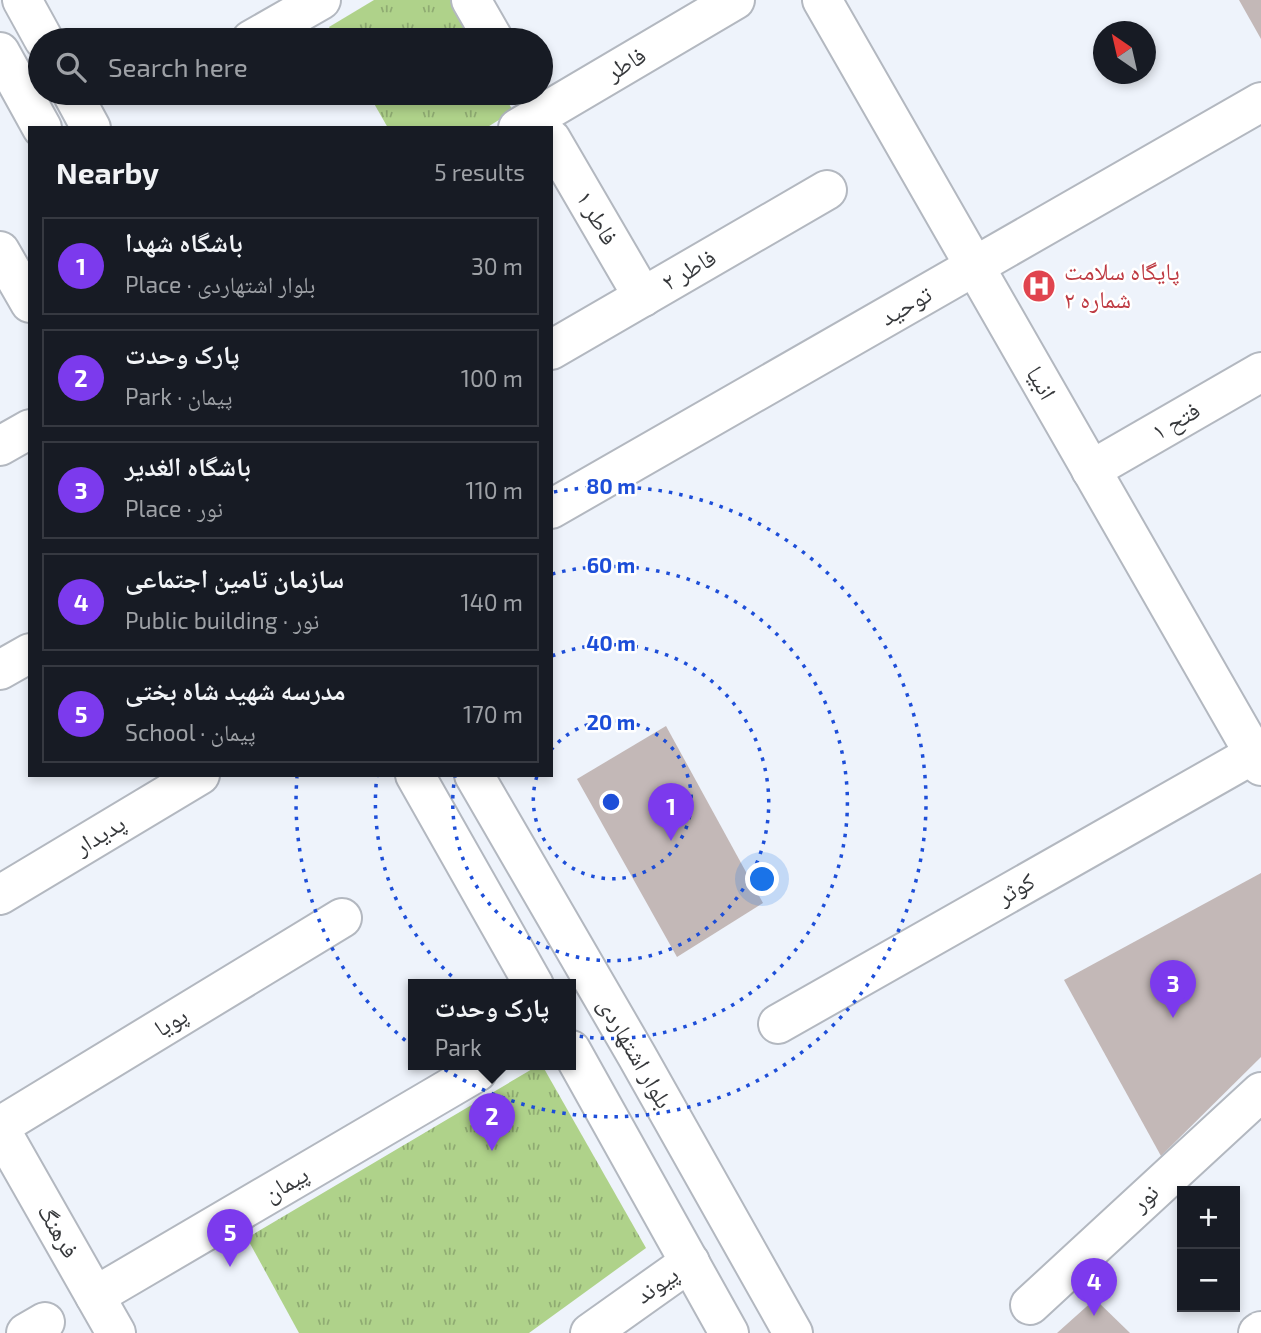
<!DOCTYPE html>
<meta charset="utf-8">
<style>
:root{--surface:#171b24;--page:#20242c;--text:#f1f3f6;--muted:#9ea1a6;--line:#363941;--accent:#7c3aed}
body{margin:0;font-family:"Exo 2","Noto Naskh Arabic",sans-serif;background:var(--page);color:var(--text)}
.controls{position:absolute;right:21px;bottom:21px;display:grid;overflow:hidden;border-radius:0px;box-shadow:0 4px 10px #0003}
.controls button{width:63px;height:63px;display:grid;place-items:center;padding:0;border:0;border-bottom:2px solid var(--line);background:var(--surface);color:var(--text);font:35px sans-serif}
.compass{position:absolute;left:1093px;top:21px;width:63px;height:63px;border-radius:50%;background:var(--surface);box-shadow:0 4px 10px #0003;rotate:326deg}
.you{position:absolute;left:763px;top:880px;width:24px;height:24px;margin:-18px;border:5px solid #fff;border-radius:50%;background:#1a73e8;box-shadow:0 0 0 10px #1a73e833}
.badge{display:grid;place-items:center;width:46px;height:46px;border-radius:50%;background:var(--accent);color:#fff;font-size:23px;font-weight:700}
.pin{position:absolute;translate:-50% -58px;filter:drop-shadow(0 2px 4px #0008)}
.pin::after{content:'';position:absolute;top:37px;width:24px;height:21px;background:inherit;clip-path:polygon(0 0,100% 0,50% 100%)}
.popup{position:absolute;left:408px;top:979px;width:168px;height:91px;box-sizing:border-box;display:grid;place-content:center;border-radius:0px;background:var(--surface);filter:drop-shadow(0 2px 5px #0005);font-size:23px;white-space:nowrap;color:var(--muted)}
.popup b{font-size:26px;color:var(--text)}
.popup::after{content:'';position:absolute;left:50%;top:100%;margin-left:-14px;border:14px solid transparent;border-top-color:var(--surface)}
.list{margin:0;padding:0;list-style:none}
h2{display:flex;justify-content:space-between;align-items:center;height:91px;margin:0;padding:0 28px;font-size:30px}
h2 small{font-size:23px;font-weight:400;color:var(--muted)}
.list li{display:grid;grid-template-columns:46px 1fr auto;gap:21px;align-items:center;box-sizing:border-box;height:98px;margin:0 14px 14px;padding:0 14px;border:2px solid var(--line);border-radius:0px}
.list b{display:block;font-size:26px;white-space:nowrap}
.list p{margin:0;font-size:23px;white-space:nowrap;color:var(--muted)}
.list em{font-size:23px;font-style:normal;color:var(--muted)}
.icon{flex:none;width:38px;height:38px;fill:none;stroke:currentColor;stroke-width:2;stroke-linecap:round;stroke-linejoin:round}
.map{position:relative;flex:none;width:1261px;height:1333px;overflow:hidden}
.search{position:absolute;background:var(--surface);box-shadow:0 4px 10px #0003;left:28px;top:28px;width:525px;height:77px;display:flex;align-items:center;gap:18px;box-sizing:border-box;padding:0 24px;border-radius:38px;color:var(--muted);font-size:26px}
.panel{position:absolute;background:var(--surface);box-shadow:0 4px 10px #0003;left:28px;top:126px;width:525px;height:651px;border-radius:0px}
.map>svg:first-child{display:block}
.grass{fill:url(#grass-tufts)}
.building{fill:#c3b8b7}
.lines{fill:none;stroke-linecap:round;stroke-linejoin:round}
.minor-casing{stroke:#b3b8c0;stroke-width:42}
.major-casing{stroke:#b3b8c0;stroke-width:42}
.minor{stroke:#fff;stroke-width:38}
.major{stroke:#fff;stroke-width:38}
.ring{fill:none;stroke:#1d4ed8;stroke-width:3.5;stroke-dasharray:3.5 7}
.labels{text-anchor:middle;stroke-width:5;stroke-linejoin:round;paint-order:stroke}
.street-label{font-size:24px;fill:#36383b;stroke:#fff}
.health-label{font-size:24px;fill:#be3a42;stroke:#fff;text-anchor:start}
.centre{fill:#1d4ed8;stroke:#fff;stroke-width:3.5}
.ring-label{font-size:21px;text-anchor:middle;font-weight:bold;fill:#1d4ed8;stroke:#fff;stroke-width:5;stroke-linejoin:round;paint-order:stroke}
</style>
<div class="map">
<svg width="1261" height="1333" viewBox="0 0 1261 1333">
<defs>
<pattern id="grass-tufts" width="24" height="20" patternUnits="userSpaceOnUse" patternTransform="scale(1.75)"><rect width="24" height="20" fill="#afd28a"/><path d="M3 7l-1-3M5 7V3M7 7l1-3M15 17l-1-3M17 17v-4M19 17l1-3" fill="none" stroke="#8fab72"/></pattern>
</defs>
<rect width="100%" height="100%" fill="#eef3fb"/>
<g class="grass">
<polygon points="374,0 452,0 474,40 337,40 329,27"/>
<polygon points="368,93 503,93 513,111 486,128 388,128"/>
<polygon points="539,1065 542,1065 646,1248 529,1333 299,1333 247,1238"/>
</g>
<g class="building">
<polygon points="1239,0 1261,0 1261,39"/>
<polygon points="666,726 763,903 677,957 577,779"/>
<polygon points="1261,873 1261,1057 1161,1156 1064,980"/>
<polygon points="1095,1299 1130,1333 1057,1333"/>
</g>
<g class="lines">
<defs>
<g id="minor">
<polyline points="471,0 494,40"/>
<polyline points="822,0 1261,766"/>
<polyline points="251,40 321,0"/>
<polyline points="518,128 735,0"/>
<polyline points="551,139 643,297"/>
<polyline points="0,251 30,303"/>
<polyline points="551,350 827,190"/>
<polyline points="0,446 30,429"/>
<polyline points="1091,470 1261,372"/>
<polyline points="551,509 1261,102"/>
<polyline points="0,670 30,653"/>
<polyline points="0,895 200,775"/>
<polyline points="778,1024 1254,754"/>
<polyline points="0,1126 342,918"/>
<polyline points="0,1129 116,1333"/>
<polyline points="95,1296 477,1072"/>
<polyline points="1030,1305 1261,1092"/>
<polyline points="26,1333 45,1322"/>
<polyline points="590,1333 690,1262"/>
<polyline points="1258,1333 1261,1331"/>
</g>
<g id="major">
<polyline points="22,0 44,40"/>
<polyline points="0,52 42,128"/>
<polyline points="72,93 91,128"/>
<polyline points="415,775 534,985"/>
<polyline points="474,775 637,1056 793,1333"/>
<polyline points="571,1050 729,1333"/>
</g>
</defs>
<use href="#minor" class="minor-casing"/>
<use href="#major" class="major-casing"/>
<use href="#minor" class="minor"/>
<use href="#major" class="major"/>
</g>
<g class="ring">
<path d="M551 750A79 79 0 1 1 537 776"/>
<path d="M552 656A158 158 0 1 1 455 776"/>
<path d="M552 574A236 236 0 1 1 377 775"/>
<path d="M554 492A315 315 0 1 1 297 777"/>
</g>
<defs>
<symbol id="hospital-disc" viewBox="-11 -11 22 22"><circle r="9.5" fill="#e0444e" stroke="#fff"/><path d="M-5-5h3v3.5h4V-5h3V5h-3V1.5h-4V5h-3Z" fill="#fff"/></symbol>
</defs>
<g fill-rule="evenodd">
<use href="#hospital-disc" x="1020" y="267" width="38" height="38"/>
</g>
<g class="labels">
<g class="street-label">
<text transform="translate(626 64) rotate(-31)" y="8">فاطر</text>
<text transform="translate(597 218) rotate(60)" y="8">فاطر ۱</text>
<text transform="translate(689 270) rotate(-30)" y="8">فاطر ۲</text>
<text transform="translate(906 306) rotate(-30)" y="8">توحید</text>
<text transform="translate(1041 383) rotate(60)" y="8">انبیا</text>
<text transform="translate(1176 421) rotate(-30)" y="8">فتح ۱</text>
<text transform="translate(100 835) rotate(-31)" y="8">پدیدار</text>
<text transform="translate(1016 889) rotate(-30)" y="8">کوثر</text>
<text transform="translate(171 1022) rotate(-31)" y="8">پویا</text>
<text transform="translate(635 1053) rotate(60)" y="8">بلوار اشتهاردی</text>
<text transform="translate(286 1184) rotate(-30)" y="8">پیمان</text>
<text transform="translate(1145 1198) rotate(-43)" y="8">نور</text>
<text transform="translate(58 1231) rotate(60)" y="8">فرهنگ</text>
<text transform="translate(657 1285) rotate(-35)" y="8">پیوند</text>
</g>
<g class="health-label">
<text x="1064" y="280">پایگاه سلامت<tspan x="1064" dy="28">شماره ۲</tspan></text>
</g>
</g>
<circle cx="611" cy="802" r="10" class="centre"/>
<g class="ring-label">
<text x="611" y="494">80 m</text>
<text x="611" y="573">60 m</text>
<text x="611" y="651">40 m</text>
<text x="611" y="730">20 m</text>
</g>
</svg>
<div class="controls">
<button>+</button>
<button>−</button>
</div>
<svg class="compass" viewBox="-18 -18 36 36"><path d="M0-13l5 13h-10z" fill="#e53935"/><path d="M0 13l5-13h-10z" fill="#9ea1a6"/></svg>
<div class="you"></div>
<div class="pin badge" style="left:671px;top:841px">1</div>
<div class="pin badge" style="left:492px;top:1151px">2</div>
<div class="popup"><b>پارک وحدت</b>Park</div>
<div class="pin badge" style="left:1173px;top:1018px">3</div>
<div class="pin badge" style="left:1094px;top:1316px">4</div>
<div class="pin badge" style="left:230px;top:1267px">5</div>
<div class="search"><svg class="icon" aria-label="search" viewBox="0 0 24 24"><circle cx="10" cy="10" r="6"/><path d="M15 15l6 6"/></svg>Search here</div>
<section class="panel">
<h2>Nearby<small>5 results</small></h2>
<ul class="list">
<li><span class="badge">1</span><div><b>باشگاه شهدا</b><p>Place · بلوار اشتهاردی</p></div><em>30 m</em></li>
<li><span class="badge">2</span><div><b>پارک وحدت</b><p>Park · پیمان</p></div><em>100 m</em></li>
<li><span class="badge">3</span><div><b>باشگاه الغدیر</b><p>Place · نور</p></div><em>110 m</em></li>
<li><span class="badge">4</span><div><b>سازمان تامین اجتماعی</b><p>Public building · نور</p></div><em>140 m</em></li>
<li><span class="badge">5</span><div><b>مدرسه شهید شاه بختی</b><p>School · پیمان</p></div><em>170 m</em></li>
</ul>
</section>
</div>
